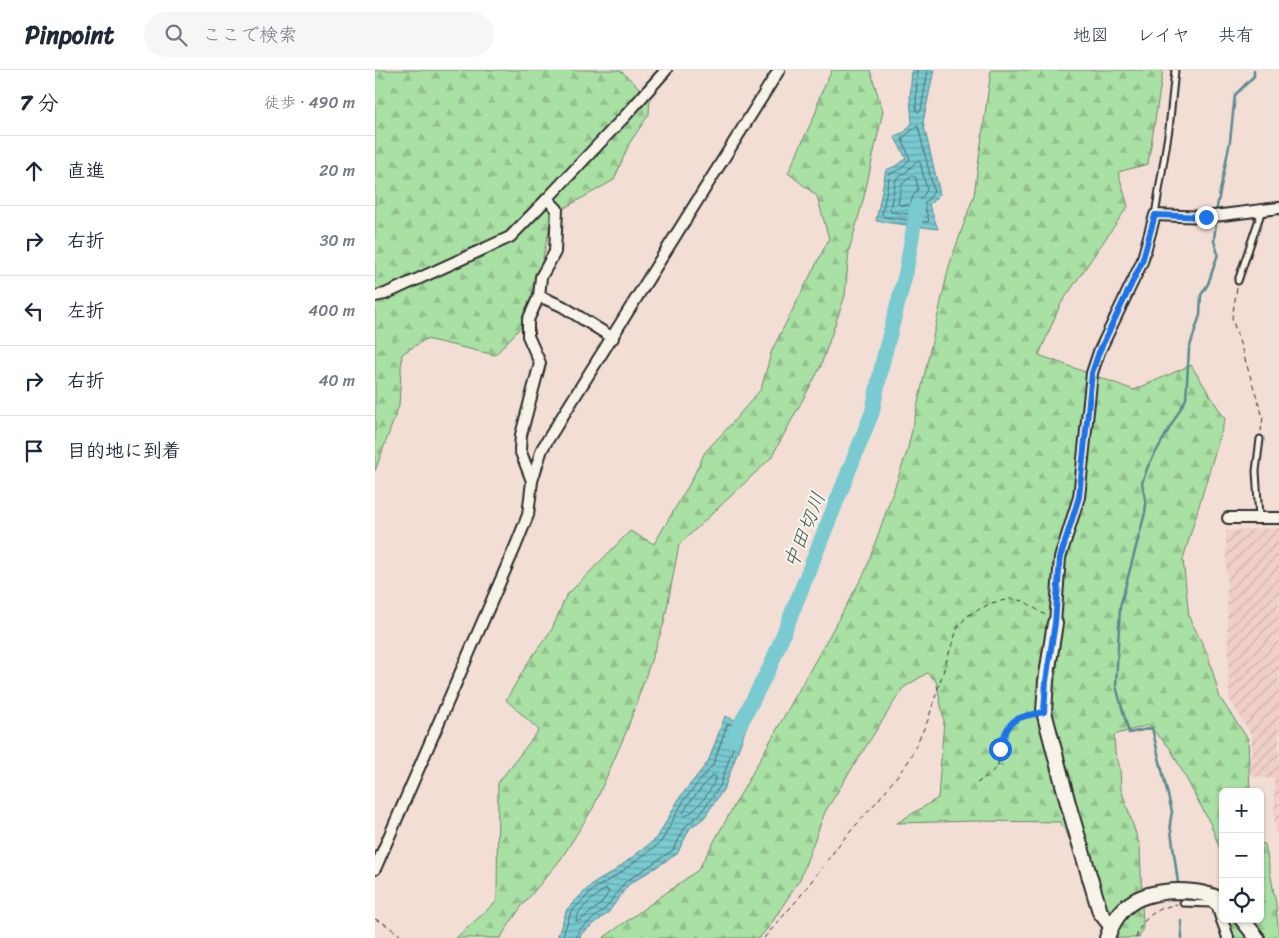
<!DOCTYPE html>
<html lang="ja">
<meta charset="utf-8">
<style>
:root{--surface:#fff;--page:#f6f6f7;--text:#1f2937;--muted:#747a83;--line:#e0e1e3}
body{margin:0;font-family:Sriracha,"Klee One",sans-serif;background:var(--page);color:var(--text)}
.controls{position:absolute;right:15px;bottom:15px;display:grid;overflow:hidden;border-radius:8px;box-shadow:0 1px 4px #0004}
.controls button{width:45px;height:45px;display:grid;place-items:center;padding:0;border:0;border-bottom:1px solid var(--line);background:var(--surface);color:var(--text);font:25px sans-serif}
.stop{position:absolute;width:15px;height:15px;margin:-11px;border:4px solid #1a73e8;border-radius:50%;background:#fff}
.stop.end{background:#1a73e8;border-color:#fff;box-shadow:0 1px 5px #0008}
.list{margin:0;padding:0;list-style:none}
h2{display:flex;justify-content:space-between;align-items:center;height:65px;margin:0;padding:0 20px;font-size:21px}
h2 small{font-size:16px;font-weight:400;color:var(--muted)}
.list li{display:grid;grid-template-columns:32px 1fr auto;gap:15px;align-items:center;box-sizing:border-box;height:70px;padding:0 20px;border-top:1px solid var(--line)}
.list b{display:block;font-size:19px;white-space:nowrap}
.list em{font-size:16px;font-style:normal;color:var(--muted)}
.icon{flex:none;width:28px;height:28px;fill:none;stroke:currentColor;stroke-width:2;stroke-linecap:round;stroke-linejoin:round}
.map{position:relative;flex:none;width:904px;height:868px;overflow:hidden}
header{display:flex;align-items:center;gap:30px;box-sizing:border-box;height:70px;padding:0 25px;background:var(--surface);border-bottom:1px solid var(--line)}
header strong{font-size:24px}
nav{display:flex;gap:28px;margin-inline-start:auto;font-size:18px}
.search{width:350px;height:45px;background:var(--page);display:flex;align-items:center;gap:12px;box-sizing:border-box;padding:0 18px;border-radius:28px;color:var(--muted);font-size:19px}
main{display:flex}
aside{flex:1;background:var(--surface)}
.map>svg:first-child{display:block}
.industrial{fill:url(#industrial-furrows)}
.forest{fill:url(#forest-firs);stroke:#6a8668}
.water{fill:url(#water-rules);stroke:#5a8a8f}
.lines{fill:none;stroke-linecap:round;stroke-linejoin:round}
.shore{stroke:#4a6b6d;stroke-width:1}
.stream{stroke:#5a8a8f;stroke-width:2.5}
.river{stroke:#79cad1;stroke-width:15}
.lane-casing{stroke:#2b2b2b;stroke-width:9}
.street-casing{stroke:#2b2b2b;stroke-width:14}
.secondary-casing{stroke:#2b2b2b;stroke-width:18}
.path{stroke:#2b2b2b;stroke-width:1;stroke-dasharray:5 4;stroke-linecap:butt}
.lane{stroke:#f7f3e8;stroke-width:5}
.street{stroke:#f7f3e8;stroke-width:10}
.secondary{stroke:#f7f3e8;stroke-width:14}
.route{stroke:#1a73e8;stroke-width:6}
.labels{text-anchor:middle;stroke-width:4.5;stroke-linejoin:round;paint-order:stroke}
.water-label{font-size:20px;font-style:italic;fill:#425b5d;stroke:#f7f3e8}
</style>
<header>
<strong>Pinpoint</strong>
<div class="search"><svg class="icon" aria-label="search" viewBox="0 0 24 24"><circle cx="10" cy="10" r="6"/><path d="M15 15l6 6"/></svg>ここで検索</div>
<nav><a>地図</a><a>レイヤ</a><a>共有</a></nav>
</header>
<main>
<aside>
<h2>7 分<small>徒歩 · 490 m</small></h2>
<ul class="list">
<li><svg class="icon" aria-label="ahead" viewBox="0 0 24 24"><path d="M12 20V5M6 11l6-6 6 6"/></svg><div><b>直進</b></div><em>20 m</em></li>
<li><svg class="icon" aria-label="right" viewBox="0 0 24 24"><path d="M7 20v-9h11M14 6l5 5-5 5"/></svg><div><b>右折</b></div><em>30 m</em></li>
<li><svg class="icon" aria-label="left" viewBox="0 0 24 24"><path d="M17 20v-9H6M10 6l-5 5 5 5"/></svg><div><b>左折</b></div><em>400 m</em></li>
<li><svg class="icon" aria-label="right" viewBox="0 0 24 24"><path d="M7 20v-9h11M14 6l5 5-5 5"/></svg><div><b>右折</b></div><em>40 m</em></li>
<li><svg class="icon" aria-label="arrive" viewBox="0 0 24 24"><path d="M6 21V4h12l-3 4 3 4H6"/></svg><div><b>目的地に到着</b></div></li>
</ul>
</aside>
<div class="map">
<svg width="904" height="868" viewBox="0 0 904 868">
<defs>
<pattern id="industrial-furrows" width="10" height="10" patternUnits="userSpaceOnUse" patternTransform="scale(1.25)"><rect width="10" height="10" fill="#efcfc8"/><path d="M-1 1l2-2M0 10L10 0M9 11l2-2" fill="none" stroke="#cdb2ac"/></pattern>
<pattern id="forest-firs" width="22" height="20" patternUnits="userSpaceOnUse" patternTransform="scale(1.25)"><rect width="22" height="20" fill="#a9e0a4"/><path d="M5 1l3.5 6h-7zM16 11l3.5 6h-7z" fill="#92c08d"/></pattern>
<pattern id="water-rules" width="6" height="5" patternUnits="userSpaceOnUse" patternTransform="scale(1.25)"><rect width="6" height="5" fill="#79cad1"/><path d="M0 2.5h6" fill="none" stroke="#63a4aa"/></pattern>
</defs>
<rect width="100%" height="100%" fill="#f2ded5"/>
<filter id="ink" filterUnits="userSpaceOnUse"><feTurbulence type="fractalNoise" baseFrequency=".02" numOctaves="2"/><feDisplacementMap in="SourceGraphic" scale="10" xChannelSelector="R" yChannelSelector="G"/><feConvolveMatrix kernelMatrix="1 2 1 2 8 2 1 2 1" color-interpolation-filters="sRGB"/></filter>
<g filter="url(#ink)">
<polygon class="industrial" points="904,458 904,761 900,762 899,709 875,706 877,666 854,628 851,461"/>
<g class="forest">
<polygon points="0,0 245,0 275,28 274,44 254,74 239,110 177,145 166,198 147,256 120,285 51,269 27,284 24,336 0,401"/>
<polygon points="457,0 495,0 508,41 489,127 474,181 470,226 445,298 396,388 304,475 289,553 252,660 218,738 186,789 146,837 125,868 81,868 122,831 123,713 164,660 131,630 154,591 177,559 191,526 255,461 279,474 315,413 330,382 358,352 386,319 397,280 454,169 442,126 413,103 441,42 444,28"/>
<polygon points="616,0 788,0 773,94 743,102 753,136 685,235 664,285 759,320 816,295 850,349 808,489 814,547 833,585 845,628 873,669 875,722 848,722 848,788 836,755 795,678 773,655 739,665 740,682 745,698 746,719 765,776 768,857 764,868 742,868 744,860 685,752 601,751 522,753 563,728 569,650 561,611 552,603 528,618 476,700 450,742 425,809 394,857 384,868 228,868 323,800 490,502 532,382 574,196 599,125"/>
<polygon points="885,773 890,774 901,834 904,868 846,868 843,853 848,849 885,849"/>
</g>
<g class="water">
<polygon points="537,0 559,0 548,52 565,124 554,135 563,159 501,151 511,100 523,95 531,88 519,66 530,62 537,53 535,27"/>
<polygon points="350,646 372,655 350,717 329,748 315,758 302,784 253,815 233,843 207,863 205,868 182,868 192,839 216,815 238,802 282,768 305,727 333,692"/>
</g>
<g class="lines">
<g class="shore">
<polyline points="542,0 541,40 543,42 546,40 553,0"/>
<polygon points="543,56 559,122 549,134 554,151 551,152 509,147 507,144 515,104 526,99 535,89 527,69"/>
<polygon points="542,91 545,92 552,120 544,132 544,143 542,145 516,142 515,139 521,109 530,103"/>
<polygon points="538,106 541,108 543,119 538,126 535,136 525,135 523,133 527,114"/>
<path d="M338,705L341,707C338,718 320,744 309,746L308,743L314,733Z"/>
<path d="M231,819L233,820L234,822L225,835L204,851H201C200,842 222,824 231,819Z"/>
<polyline points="187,868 196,842 219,819 241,806 286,772 309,730 338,695 352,655 355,654 364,657 364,660 345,716 325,744 311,756 298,780 250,812 230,839 204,860 201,868"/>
</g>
<g class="stream">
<polyline points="841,142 855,71 860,25 879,6 879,0"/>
<polyline points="803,813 795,753 797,742 777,658 754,663 741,616 745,537 770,443 771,434 767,413 773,396 811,329 814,279 825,245 826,225 833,214 843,184 839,171 841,151"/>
<polyline points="806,851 807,868"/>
</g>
<polyline class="river" points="357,670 396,595 497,343 508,290 531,202 542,137"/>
<defs>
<g id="lane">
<polyline points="780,145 794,59 800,0"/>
<polyline points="863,211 887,140"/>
<polyline points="884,448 881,401 885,369"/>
<polyline points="808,833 836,834 842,839"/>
</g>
<g id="street">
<polyline points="172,129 252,44 291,0"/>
<polyline points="0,226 10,224 135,167 172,129 182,139 180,182 166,207 164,226 153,250 153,266 165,293 146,365 145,380 157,411 153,445 141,475 0,799"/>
<polyline points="164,226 187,236 238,268"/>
<polyline points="157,411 167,379 404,0"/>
<polyline points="853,448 904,448"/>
<polyline points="680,553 685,488 704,427 717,303 724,282 767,192 780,145 831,147 904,138"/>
<path d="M843,828C842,844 849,852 853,868"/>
</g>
<g id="secondary">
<polyline points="680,553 671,611 669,642 694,737 725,842 736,856"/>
<polyline points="867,849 882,868"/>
<path d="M732,868C744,832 767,822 803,821C819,821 834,823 848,831"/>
</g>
</defs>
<use href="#lane" class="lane-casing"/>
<use href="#street" class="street-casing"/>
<use href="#secondary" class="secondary-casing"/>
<g class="path">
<polyline points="862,218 857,248 888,347 886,361"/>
<path d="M602,713C609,708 619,702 623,694C625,689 624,683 625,678C630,656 636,648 658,644"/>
<polyline points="0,849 10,854 29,868"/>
<polyline points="389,868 423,829 467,771 504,729 533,692 553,650 576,577 583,557 592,546 616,533 636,529 649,531 670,545"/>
<path d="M761,868C768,846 781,839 802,834"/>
</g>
<use href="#lane" class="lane"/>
<use href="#street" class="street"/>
<use href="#secondary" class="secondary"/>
</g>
</g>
<g class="lines" filter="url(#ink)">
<path class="route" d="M625,679C634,648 638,648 669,642L671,611L680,553L685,488L704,427L717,303L724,282L767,192L780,145L831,147"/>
</g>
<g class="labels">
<g class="water-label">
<text transform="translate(429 460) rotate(-68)" y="7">中田切川</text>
</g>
</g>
</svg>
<div class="controls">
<button>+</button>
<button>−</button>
<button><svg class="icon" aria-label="locate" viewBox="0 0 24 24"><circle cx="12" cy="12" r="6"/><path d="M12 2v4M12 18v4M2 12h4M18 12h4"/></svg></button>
</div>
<div class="stop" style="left:625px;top:679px"></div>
<div class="stop end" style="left:831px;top:147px"></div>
</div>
</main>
